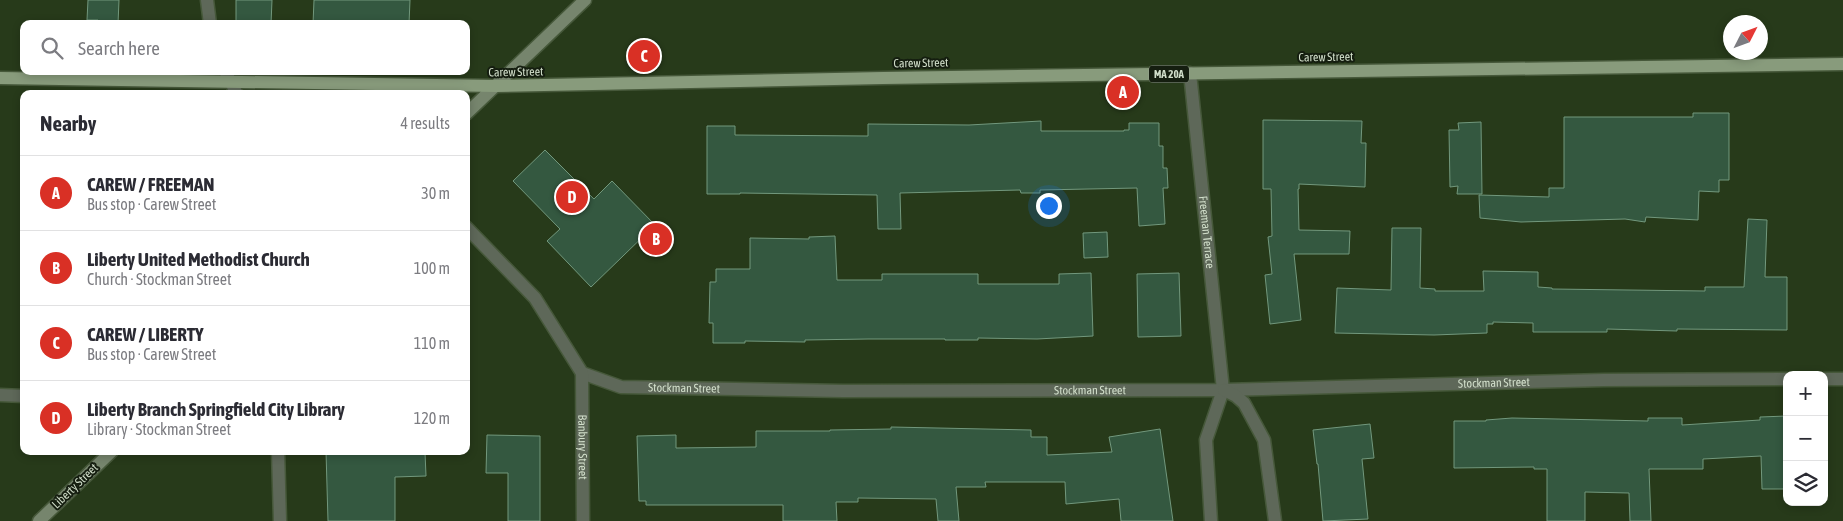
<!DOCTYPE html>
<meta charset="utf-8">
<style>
:root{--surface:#fff;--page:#f2f2f3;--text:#2b2b33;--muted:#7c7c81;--line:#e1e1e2;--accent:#d93025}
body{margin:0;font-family:"Asap Condensed",sans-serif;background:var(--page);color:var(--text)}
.controls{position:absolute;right:15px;bottom:15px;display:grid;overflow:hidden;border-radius:10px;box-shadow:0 2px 8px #0003}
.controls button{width:45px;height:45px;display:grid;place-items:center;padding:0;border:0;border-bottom:1px solid var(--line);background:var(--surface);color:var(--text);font:25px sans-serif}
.compass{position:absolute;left:1723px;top:15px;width:45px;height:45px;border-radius:50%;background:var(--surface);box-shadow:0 2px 8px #0003;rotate:48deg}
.you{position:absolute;left:1048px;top:205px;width:18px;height:18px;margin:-12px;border:4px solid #fff;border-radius:50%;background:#1a73e8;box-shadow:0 0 0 8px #1a73e833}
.badge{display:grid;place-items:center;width:32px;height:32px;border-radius:50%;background:var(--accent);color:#fff;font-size:16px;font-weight:700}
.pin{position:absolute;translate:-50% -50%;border:2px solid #fff;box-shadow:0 1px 5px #0006}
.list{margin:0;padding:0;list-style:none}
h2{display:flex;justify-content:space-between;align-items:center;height:65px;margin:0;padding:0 20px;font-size:21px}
h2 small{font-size:16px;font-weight:400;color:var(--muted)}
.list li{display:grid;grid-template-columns:32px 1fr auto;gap:15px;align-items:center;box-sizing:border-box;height:75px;padding:0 20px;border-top:1px solid var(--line)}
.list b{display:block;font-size:19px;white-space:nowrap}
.list p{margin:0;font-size:16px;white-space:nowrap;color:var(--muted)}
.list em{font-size:16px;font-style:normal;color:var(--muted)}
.icon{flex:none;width:28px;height:28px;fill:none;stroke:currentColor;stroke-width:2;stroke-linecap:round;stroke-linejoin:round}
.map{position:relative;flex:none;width:1843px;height:521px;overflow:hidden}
.search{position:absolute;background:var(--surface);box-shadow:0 2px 8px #0003;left:20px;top:20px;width:450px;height:55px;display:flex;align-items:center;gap:12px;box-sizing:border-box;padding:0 18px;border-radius:10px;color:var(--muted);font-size:19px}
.panel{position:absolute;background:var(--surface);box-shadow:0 2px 8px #0003;left:20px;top:90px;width:450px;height:365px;border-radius:10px}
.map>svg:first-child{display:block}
.building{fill:#345840;stroke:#72987d}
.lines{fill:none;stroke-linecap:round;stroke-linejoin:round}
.minor-casing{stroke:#46583a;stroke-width:15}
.secondary-casing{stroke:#46583a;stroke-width:15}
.primary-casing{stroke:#46583a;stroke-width:15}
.minor{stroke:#5e6859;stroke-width:12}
.secondary{stroke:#76856d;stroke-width:12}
.primary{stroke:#889b7c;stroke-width:12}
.labels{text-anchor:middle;stroke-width:4;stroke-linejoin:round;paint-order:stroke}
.shield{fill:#151e10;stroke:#99a492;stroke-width:1}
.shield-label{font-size:11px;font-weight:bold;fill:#d1deca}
.street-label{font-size:12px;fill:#d1deca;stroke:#151e10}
</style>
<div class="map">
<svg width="1843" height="521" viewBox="0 0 1843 521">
<rect width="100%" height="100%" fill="#273a1a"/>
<g class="building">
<polygon points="88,0 119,0 118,24 98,24 98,20 87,20"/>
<polygon points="236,0 272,0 271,24 236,24"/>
<polygon points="314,0 410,0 409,24 313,24"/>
<polygon points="1693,113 1729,113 1729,180 1719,180 1719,192 1699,191 1698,220 1646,217 1645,222 1625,219 1521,222 1480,218 1479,195 1549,197 1549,188 1564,188 1564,117 1693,117"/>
<polygon points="1263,120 1362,121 1361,143 1366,143 1365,187 1299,184 1299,189 1298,189 1299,230 1350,231 1349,254 1294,254 1301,320 1270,324 1265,275 1272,274 1268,237 1272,236 1271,189 1263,189"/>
<polygon points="1041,121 1041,131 1124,131 1124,130 1129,130 1129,123 1159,123 1159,146 1163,146 1163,168 1167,168 1168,188 1163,188 1165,224 1139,226 1137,188 1040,190 1040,193 1021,193 1020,190 900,193 901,229 878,229 877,195 740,193 740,194 707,194 707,126 735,126 735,135 868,136 868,124 969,125"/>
<polygon points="1481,122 1482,194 1457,194 1458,186 1450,187 1449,130 1459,130 1458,123"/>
<polygon points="545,150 594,199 612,181 655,225 591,287 547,241 560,229 513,181"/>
<polygon points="1748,219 1767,220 1765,277 1787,277 1787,330 1677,329 1677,331 1607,329 1607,332 1533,332 1533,323 1493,322 1493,324 1487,324 1487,333 1434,335 1335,333 1337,288 1391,290 1392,228 1421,228 1420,288 1435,289 1435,291 1484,291 1483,271 1538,272 1538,287 1552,288 1552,289 1705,291 1705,287 1744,287"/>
<polygon points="1107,232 1108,257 1084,258 1083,233"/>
<polygon points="835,236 837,280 882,280 882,274 978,274 978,284 1059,284 1059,274 1091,273 1093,336 1037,339 978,338 978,340 945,340 945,339 868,339 805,340 805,342 745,341 745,343 713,343 713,323 709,323 710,282 716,282 716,269 750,269 750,238 809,239 809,237"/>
<polygon points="1179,273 1181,336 1138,337 1137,274"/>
<polygon points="1787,416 1787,489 1762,489 1761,456 1703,459 1703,469 1649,469 1651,521 1630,521 1629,493 1585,492 1585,521 1547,521 1547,469 1534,469 1534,467 1454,468 1454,421 1486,421 1486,420 1512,418 1648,421 1648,418 1682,418 1682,425 1760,420 1760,417"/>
<polygon points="1370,424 1374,458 1362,459 1368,519 1323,521 1318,464 1317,464 1313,430"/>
<polygon points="891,427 1031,430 1031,437 1047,437 1047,455 1112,452 1109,437 1160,429 1173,521 1121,521 1119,499 1066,504 1065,482 985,482 986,487 956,487 959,521 938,521 936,499 858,498 858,502 836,502 837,521 783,521 783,505 646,505 646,501 639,501 637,436 676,435 676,448 756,447 756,431 830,431 830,430 891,429"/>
<polygon points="487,435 540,436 540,521 508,521 508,473 486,473"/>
<polygon points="326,451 425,452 426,476 395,477 395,521 328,521"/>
</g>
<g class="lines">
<defs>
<g id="minor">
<polyline points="207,0 210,24"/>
<polyline points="225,71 237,94"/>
<path id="s1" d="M1190,73L1223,390L1206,440L1211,521"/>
<path id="s2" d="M466,227L535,298L582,373L621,387L843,391L1223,390L1604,380L1787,379"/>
<path id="s3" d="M582,373L583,521"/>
<polyline points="1824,379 1843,379"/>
<polyline points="1224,390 1236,396 1244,403 1264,440 1275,521"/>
<polyline points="0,395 24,396"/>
<polyline points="278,451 280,521"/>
</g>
<g id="secondary">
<polyline points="466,114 585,0"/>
<polyline points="39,521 112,451"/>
</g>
<polyline id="primary" points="0,78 496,86 883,78 1843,64"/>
</defs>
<use href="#minor" class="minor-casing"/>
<use href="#secondary" class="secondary-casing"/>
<use href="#primary" class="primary-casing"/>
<use href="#minor" class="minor"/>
<use href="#secondary" class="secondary"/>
<use href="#primary" class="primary"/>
</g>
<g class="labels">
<rect class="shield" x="1149" y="65.5" width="40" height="17" rx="4"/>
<g class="shield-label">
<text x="1169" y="78">MA 20A</text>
</g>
<g class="street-label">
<text transform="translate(1326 57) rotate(-1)" y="4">Carew Street</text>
<text transform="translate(921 63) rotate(-1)" y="4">Carew Street</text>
<text transform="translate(516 72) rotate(-1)" y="4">Carew Street</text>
<text dy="4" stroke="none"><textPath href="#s1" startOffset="160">Freeman Terrace</textPath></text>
<text dy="4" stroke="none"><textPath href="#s2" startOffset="1102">Stockman Street</textPath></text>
<text dy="4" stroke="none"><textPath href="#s2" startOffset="292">Stockman Street</textPath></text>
<text dy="4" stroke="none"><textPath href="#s2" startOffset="698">Stockman Street</textPath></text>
<text dy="4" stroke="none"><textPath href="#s3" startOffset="74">Banbury Street</textPath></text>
<text transform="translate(75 486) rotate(-44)" y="4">Liberty Street</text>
</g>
</g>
</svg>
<div class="controls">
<button>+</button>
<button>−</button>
<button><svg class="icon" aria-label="layers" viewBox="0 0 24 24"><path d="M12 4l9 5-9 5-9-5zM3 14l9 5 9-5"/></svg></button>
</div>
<svg class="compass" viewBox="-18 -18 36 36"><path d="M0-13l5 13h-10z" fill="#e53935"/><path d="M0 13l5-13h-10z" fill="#7c7c81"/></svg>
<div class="you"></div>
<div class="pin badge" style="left:1123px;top:92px">A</div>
<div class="pin badge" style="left:656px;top:239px">B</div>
<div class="pin badge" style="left:644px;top:56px">C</div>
<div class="pin badge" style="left:572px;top:197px">D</div>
<div class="search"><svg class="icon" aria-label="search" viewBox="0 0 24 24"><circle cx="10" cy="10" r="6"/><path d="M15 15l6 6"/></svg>Search here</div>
<section class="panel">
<h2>Nearby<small>4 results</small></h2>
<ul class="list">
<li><span class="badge">A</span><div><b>CAREW / FREEMAN</b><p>Bus stop · Carew Street</p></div><em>30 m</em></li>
<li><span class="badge">B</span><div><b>Liberty United Methodist Church</b><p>Church · Stockman Street</p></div><em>100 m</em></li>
<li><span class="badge">C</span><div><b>CAREW / LIBERTY</b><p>Bus stop · Carew Street</p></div><em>110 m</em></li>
<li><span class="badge">D</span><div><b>Liberty Branch Springfield City Library</b><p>Library · Stockman Street</p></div><em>120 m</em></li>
</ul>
</section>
</div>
